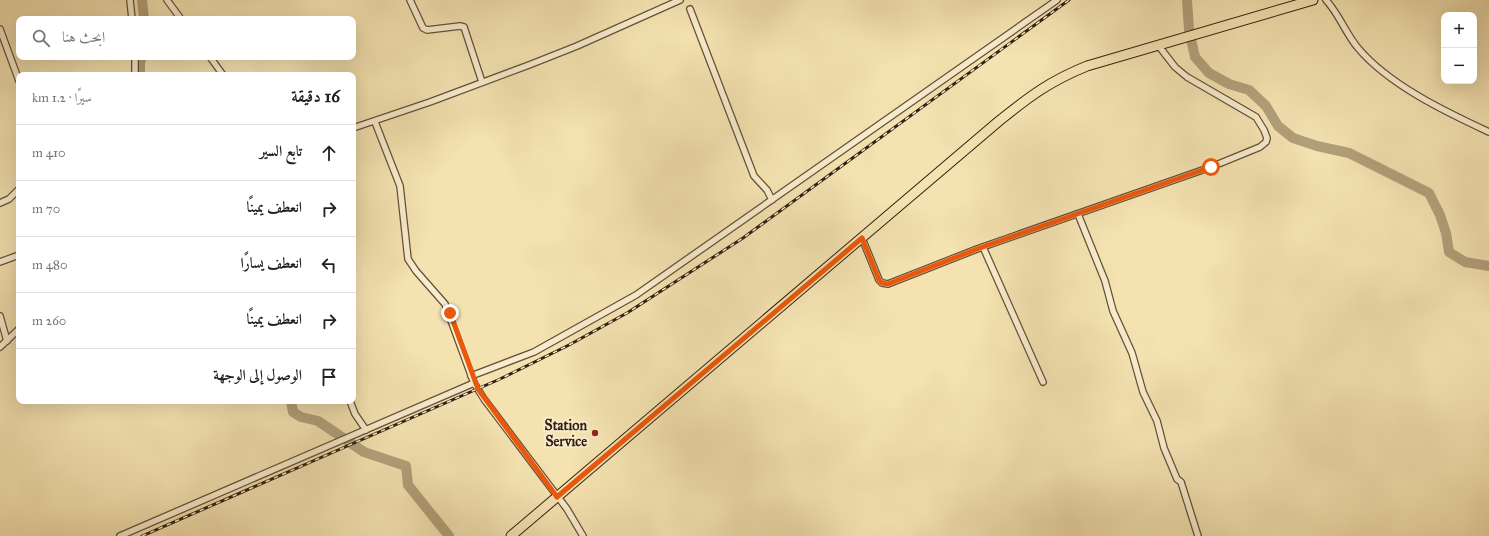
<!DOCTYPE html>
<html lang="ar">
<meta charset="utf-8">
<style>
:root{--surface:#fff;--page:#f2f2f2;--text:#222;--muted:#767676;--line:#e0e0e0}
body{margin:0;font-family:"IM FELL Great Primer",Amiri,serif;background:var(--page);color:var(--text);direction:rtl}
.controls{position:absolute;right:12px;top:12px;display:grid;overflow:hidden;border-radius:8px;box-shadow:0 4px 16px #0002}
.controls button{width:36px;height:36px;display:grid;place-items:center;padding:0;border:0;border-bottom:1px solid var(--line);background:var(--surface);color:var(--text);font:20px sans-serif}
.stop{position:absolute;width:12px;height:12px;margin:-9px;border:3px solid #ea580c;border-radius:50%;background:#fff}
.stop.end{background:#ea580c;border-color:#fff;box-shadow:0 1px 4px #0008}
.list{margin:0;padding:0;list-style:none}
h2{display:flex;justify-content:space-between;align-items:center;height:52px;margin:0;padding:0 16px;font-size:17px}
h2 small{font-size:13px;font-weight:400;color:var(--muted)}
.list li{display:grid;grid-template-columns:26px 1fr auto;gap:12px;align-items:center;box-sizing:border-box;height:56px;padding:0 16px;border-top:1px solid var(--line)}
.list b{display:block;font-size:15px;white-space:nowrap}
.list em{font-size:13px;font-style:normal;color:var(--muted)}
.icon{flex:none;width:22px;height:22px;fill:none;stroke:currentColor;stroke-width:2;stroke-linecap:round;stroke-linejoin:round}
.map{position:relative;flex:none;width:1489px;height:536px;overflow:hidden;direction:ltr}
.search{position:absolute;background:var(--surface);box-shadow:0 4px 16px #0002;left:16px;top:16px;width:340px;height:44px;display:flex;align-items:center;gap:10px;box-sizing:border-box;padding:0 14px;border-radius:8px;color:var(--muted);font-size:15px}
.panel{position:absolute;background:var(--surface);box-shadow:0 4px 16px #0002;left:16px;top:72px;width:340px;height:332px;border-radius:8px;direction:rtl}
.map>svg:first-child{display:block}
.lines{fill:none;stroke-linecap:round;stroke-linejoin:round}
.river{stroke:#b2a07b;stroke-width:10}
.minor-casing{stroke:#63503a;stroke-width:8}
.primary-casing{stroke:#332012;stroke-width:11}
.minor{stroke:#f8eccc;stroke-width:5.5}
.primary{stroke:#f4e2b1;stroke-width:9}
.rail-casing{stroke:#332012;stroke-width:3}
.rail{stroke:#f8eccc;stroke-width:1.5;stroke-dasharray:4.5;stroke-linecap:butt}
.route{stroke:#ea580c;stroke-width:5}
.poi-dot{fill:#8f2418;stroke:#f8eccc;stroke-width:1.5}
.labels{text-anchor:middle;stroke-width:4;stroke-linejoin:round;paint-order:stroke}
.poi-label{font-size:14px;font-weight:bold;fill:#332012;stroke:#f8eccc;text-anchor:end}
</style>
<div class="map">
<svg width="1489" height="536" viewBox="0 0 1489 536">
<rect width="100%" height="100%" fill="#f4e2b1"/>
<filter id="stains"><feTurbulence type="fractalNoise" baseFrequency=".005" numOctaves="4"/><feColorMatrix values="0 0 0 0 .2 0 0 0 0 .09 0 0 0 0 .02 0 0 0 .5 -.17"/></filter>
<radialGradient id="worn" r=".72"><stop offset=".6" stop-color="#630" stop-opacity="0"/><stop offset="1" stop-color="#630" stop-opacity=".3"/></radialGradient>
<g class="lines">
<g class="river">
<polyline points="142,0 144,19"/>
<polyline points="1187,0 1189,30 1195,57 1209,73 1229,84 1249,90 1266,106 1278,126 1293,138 1317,146 1349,153 1429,193 1440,215 1446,233 1449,252 1465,262 1489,266"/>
<polyline points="140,75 140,63 142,57"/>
<polyline points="291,401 293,412 301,417 318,421 364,452 406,466 408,485 449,536"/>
</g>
<defs>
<g id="minor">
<polyline points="130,0 132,19"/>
<polyline points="167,0 181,19"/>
<polyline points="410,0 423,28 427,30 460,26 464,27 482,82"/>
<path d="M1326,0C1339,14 1346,34 1358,48C1389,85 1446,112 1489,132"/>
<polyline points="690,9 754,176 767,190 772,200"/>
<polyline points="0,29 19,81"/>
<polyline points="135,57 135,75"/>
<polyline points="210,57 223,75"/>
<polyline points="375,122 400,186 408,259 416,271 445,304 474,383 484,399 567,509 583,536"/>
<polyline points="353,128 430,102 529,65 577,46 680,0"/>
<polyline points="0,203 9,199 19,189"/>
<polyline points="1078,214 1105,281 1113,311 1132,353 1143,392 1157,421 1164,448 1177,479 1181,482 1198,536"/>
<polyline points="862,238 879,280 882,283 888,284 977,249 1211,167 1260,147 1266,142 1267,138 1264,130 1256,117 1187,77 1175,67 1158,45"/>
<polyline points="983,247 1043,382"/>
<polyline points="0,262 19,255"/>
<polyline points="0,316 7,341"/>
<polyline points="0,347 19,329"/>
<polyline points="471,376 534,352 636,295 1057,0"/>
<polyline points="350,401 355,414 366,430"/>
<polyline points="120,536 474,383"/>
</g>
<path id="primary" d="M511,536L999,121C1030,96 1050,81 1087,66L1313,0"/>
</defs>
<use href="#minor" class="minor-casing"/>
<use href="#primary" class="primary-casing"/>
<use href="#minor" class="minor"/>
<use href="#primary" class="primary"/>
<defs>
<polyline id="rail" points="142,536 500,379 569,345 627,313 743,238 1069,0"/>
</defs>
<use href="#rail" class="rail-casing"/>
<use href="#rail" class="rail"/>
</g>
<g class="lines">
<polyline class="route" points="450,313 478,389 557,497 862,238 879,280 882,283 888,284 977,249 1211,167"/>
</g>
<circle class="poi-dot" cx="595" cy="433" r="4"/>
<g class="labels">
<g class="poi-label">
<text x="587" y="430">Station<tspan x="587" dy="16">Service</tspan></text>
</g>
</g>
<rect width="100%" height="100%" filter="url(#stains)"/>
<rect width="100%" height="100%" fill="url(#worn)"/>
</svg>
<div class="controls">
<button>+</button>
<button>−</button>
</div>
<div class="stop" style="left:1211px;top:167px"></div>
<div class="stop end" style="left:450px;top:313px"></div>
<div class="search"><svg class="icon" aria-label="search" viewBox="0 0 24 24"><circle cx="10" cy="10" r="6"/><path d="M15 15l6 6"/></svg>ابحث هنا</div>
<section class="panel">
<h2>16 دقيقة<small>سيرًا · 1.2 km</small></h2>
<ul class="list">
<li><svg class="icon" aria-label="ahead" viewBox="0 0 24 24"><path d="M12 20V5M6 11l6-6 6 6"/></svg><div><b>تابع السير</b></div><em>410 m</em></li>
<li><svg class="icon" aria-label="right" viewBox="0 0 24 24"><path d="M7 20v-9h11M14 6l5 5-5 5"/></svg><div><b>انعطف يمينًا</b></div><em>70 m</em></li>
<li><svg class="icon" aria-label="left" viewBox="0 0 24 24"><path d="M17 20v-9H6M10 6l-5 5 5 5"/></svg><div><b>انعطف يسارًا</b></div><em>480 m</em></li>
<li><svg class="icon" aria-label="right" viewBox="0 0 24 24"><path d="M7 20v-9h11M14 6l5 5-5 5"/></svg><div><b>انعطف يمينًا</b></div><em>260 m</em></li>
<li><svg class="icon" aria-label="arrive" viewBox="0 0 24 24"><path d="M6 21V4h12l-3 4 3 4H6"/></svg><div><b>الوصول إلى الوجهة</b></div></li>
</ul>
</section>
</div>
